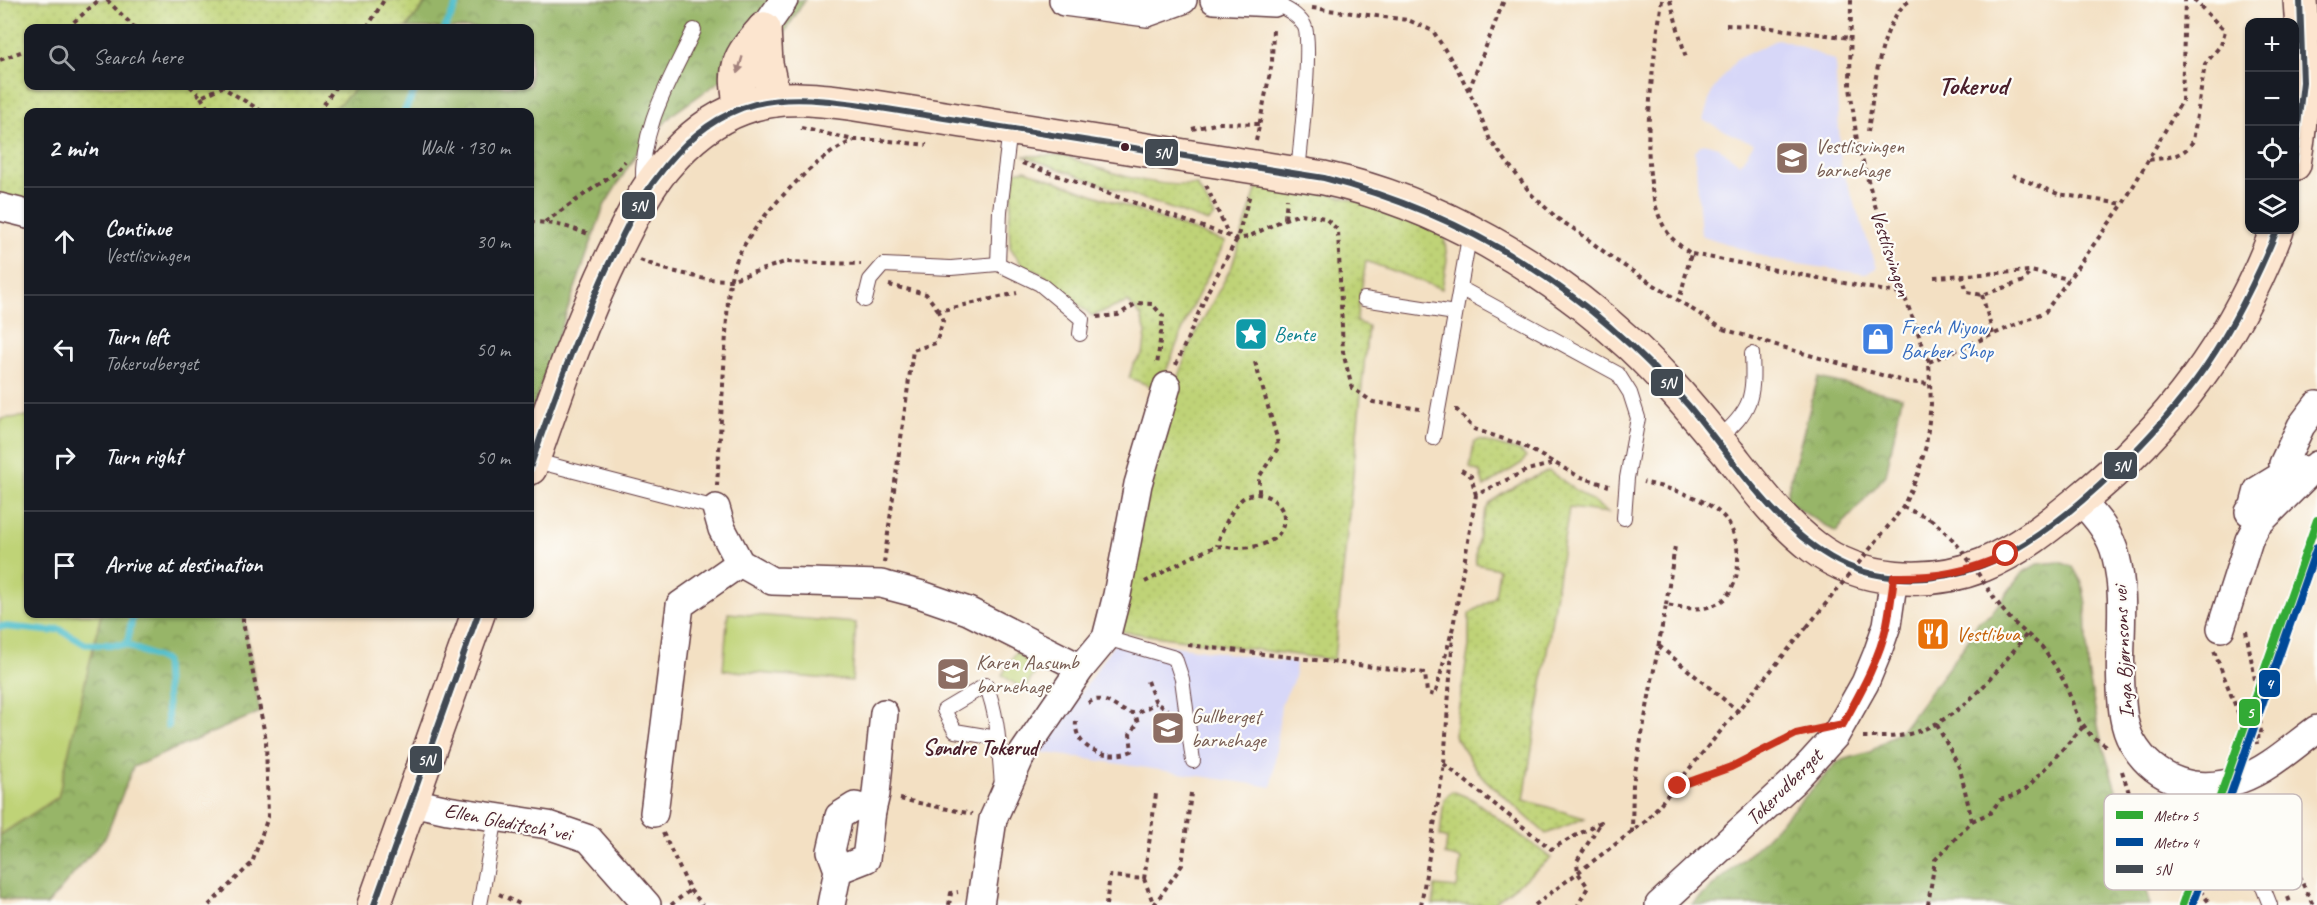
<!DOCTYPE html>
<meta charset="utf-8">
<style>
:root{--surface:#171b24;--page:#20242c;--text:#f1f3f6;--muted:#9ea1a6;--line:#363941}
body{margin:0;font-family:Caveat,sans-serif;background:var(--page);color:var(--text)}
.controls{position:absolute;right:18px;top:18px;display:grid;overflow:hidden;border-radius:12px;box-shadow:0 2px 4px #0004}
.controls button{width:54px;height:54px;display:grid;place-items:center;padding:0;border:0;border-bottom:2px solid var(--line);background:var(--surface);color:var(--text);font:30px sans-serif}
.stop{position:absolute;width:18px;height:18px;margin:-14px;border:4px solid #c8321e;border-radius:50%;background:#fff}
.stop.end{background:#c8321e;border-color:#fff;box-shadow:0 2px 6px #0008}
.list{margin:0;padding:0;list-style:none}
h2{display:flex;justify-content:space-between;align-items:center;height:78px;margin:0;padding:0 24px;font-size:26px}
h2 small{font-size:20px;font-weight:400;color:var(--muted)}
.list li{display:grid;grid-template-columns:39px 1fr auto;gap:18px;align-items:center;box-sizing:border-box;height:108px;padding:0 24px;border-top:2px solid var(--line)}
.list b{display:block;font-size:22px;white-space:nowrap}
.list p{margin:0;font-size:20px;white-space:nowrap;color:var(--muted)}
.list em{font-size:20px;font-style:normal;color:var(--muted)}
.icon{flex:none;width:33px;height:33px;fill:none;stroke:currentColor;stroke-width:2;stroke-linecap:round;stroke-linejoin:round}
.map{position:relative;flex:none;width:2317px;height:905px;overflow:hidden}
.search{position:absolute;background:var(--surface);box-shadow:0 2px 4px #0004;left:24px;top:24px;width:510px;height:66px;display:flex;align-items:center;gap:15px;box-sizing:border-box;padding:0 21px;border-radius:12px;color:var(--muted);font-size:22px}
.panel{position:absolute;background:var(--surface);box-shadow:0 2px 4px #0004;left:24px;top:108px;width:510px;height:510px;border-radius:12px}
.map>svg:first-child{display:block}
.built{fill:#d7d7f8}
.grass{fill:url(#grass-dots);stroke:#847951;stroke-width:1.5}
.forest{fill:url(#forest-crowns);stroke:#706a4a;stroke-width:1.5}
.green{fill:#bfd377;stroke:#847951;stroke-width:1.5}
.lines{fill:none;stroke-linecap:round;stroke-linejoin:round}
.stream{stroke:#52bfcc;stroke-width:7}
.lane-casing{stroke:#633c42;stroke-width:16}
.street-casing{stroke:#633c42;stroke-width:30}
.secondary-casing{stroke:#633c42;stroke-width:36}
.path{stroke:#633c42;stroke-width:4;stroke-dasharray:4.5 4.5;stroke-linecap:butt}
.lane{stroke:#fff;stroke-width:14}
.street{stroke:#fff;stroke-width:27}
.secondary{stroke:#fce5cf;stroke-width:33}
.path-bridge{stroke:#633c42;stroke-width:4;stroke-dasharray:4.5 4.5;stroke-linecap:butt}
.bus-1-casing{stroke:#fdfcf7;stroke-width:10}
.bus-1{stroke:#424a52;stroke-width:6}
.metro-1-casing{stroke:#fdfcf7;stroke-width:12}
.metro-2-casing{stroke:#fdfcf7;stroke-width:12}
.metro-1{stroke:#32aa35;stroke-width:8}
.metro-2{stroke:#004a98;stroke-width:8}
.oneway{fill:#a3827d}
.route{stroke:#c8321e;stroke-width:8}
.bus-dot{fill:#4a1f2b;stroke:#fdfcf7;stroke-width:2}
.labels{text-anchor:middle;stroke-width:4.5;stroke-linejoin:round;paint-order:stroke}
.education-label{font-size:21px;fill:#785e54;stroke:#fdfcf7;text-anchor:start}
.street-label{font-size:21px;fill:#4a1f2b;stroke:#fdfcf7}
.shop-label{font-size:21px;fill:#366cbe;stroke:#fdfcf7;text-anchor:start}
.culture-label{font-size:21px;fill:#0d838f;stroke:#fdfcf7;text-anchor:start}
.food-label{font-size:21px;fill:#c56008;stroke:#fdfcf7;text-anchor:start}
.neighbourhood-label{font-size:22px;font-weight:bold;fill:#4a1f2b;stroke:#fdfcf7}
.district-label{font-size:27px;font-weight:bold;fill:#4a1f2b;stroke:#fdfcf7}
.key{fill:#fdfcf7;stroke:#c7baba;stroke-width:1.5}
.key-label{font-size:16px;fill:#4a1f2b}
.line-badge{stroke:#fdfcf7;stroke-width:2}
.badge-label{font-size:16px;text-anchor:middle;font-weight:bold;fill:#fff}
</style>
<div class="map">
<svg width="2317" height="905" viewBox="0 0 2317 905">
<defs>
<pattern id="grass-dots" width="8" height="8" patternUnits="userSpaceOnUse" patternTransform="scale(1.5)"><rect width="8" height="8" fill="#bfd377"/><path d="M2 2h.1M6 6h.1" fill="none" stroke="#a6b567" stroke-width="1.8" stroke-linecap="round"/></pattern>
<pattern id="forest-crowns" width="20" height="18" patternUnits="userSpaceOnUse" patternTransform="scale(1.5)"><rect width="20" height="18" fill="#97b568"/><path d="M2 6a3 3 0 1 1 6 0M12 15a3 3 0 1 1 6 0" fill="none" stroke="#7d9356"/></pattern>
</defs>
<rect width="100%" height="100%" fill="#fdfcf7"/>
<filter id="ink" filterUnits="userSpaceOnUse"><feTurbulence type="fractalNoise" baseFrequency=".0167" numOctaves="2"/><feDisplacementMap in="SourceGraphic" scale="12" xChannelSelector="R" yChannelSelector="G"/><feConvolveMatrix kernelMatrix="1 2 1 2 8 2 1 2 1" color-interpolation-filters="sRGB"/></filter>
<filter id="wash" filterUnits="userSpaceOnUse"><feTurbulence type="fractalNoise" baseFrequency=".008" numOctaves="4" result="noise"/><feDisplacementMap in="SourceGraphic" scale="24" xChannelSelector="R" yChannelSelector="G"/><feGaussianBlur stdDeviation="1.35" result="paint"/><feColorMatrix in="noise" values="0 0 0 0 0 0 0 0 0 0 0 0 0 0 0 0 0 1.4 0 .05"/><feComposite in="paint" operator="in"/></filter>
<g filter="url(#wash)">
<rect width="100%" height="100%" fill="#f3e0c3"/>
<g class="built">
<polygon points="1778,39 1797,45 1835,61 1841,165 1877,268 1865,274 1773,260 1701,235 1695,152 1699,146 1704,143 1718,147 1740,164 1754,143 1735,136 1703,120 1712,91 1737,59"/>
<polygon points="1118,638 1296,663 1295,677 1281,705 1272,787 1041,752"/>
</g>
<g class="grass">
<polygon points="0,0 428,0 406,28 28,28 28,86 358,86 331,112 28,112 28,199 0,198"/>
<path d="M1063,155C1107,172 1149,187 1197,185L1215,216L1208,222L1023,156Z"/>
<polygon points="1025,170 1225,242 1190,311 1159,389 1129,378 1133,365 1143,354 1146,333 1141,316 1128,302 1092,316 1044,275 1022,265 1010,247 1009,222 1015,172"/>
<polygon points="1257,187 1321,192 1367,203 1444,234 1447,260 1442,289 1366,261 1356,322 1368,326 1334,660 1118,631 1160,437 1188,348 1232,266"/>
<polygon points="1479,440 1520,451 1526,457 1522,463 1484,487 1480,472 1470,468 1474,442"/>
<path d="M1549,471L1609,513L1569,508L1524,800L1585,818L1546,834L1481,776L1454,735L1469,646V614L1495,597L1499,569L1476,564C1474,553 1482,513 1489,505C1496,495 1537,475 1549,471Z"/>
<polygon points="1452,791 1472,799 1551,858 1492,905 1433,905 1435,886 1457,888 1461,859 1445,855 1447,839 1440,836 1444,799"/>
</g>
<g class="forest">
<polygon points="428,0 805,0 781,38 673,114 638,151 604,206 530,416 530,112 331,112 358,86 530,86 530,28 406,28"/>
<polygon points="1818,378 1902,397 1886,475 1836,532 1785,501"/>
<polygon points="2060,562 2073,567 2082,583 2086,604 2088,671 2100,736 2150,905 1692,905 1761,843 1839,761 1870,752 1903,728 1963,648 1978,622 1991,614 2022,573 2037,564"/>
<polygon points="101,614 243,614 260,712 133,767 106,836 47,905 31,905 0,898 0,835 58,797"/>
</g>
<g class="green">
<polygon points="28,416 28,614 101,614 58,797 0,835 0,419"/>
<polygon points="728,613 856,623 852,681 723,670"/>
<polygon points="1016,652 1039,667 1024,690 1002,675"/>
</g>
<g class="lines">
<g class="stream">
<polyline points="445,28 459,0"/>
<polyline points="404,112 417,86"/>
<polyline points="133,614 127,645 165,661 168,726"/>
<polyline points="0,626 50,631 59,629 85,644 127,645"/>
</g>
</g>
</g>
<g filter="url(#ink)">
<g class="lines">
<defs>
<g id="lane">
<path d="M1274,3C1286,9 1296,13 1304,25C1313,40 1300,149 1298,173"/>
<path d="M643,186C640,127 670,81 694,30"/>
<polyline points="998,264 1000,211 1010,129"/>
<polyline points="1460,288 1618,374 1630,393 1638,418 1627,478 1624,518"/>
<polyline points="1364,299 1455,313"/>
<polyline points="865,300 870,280 883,265 951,268 998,264 1040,284 1082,319 1080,334"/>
<polyline points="1433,438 1470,232"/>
<path d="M1717,440C1752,410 1754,398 1752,354"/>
<polyline points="532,460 716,508"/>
<polyline points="1106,638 1175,658 1182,679 1193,761"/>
<path d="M997,738L955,731L944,710L986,685C999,717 999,752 1002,785"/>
<polyline points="2223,785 2270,905"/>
<polyline points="2230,805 2246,803 2252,807 2255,813"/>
<polyline points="480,905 496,817"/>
</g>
<g id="street">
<polyline points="1063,0 1064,2 1147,13 1183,0"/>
<polyline points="1214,0 1274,3 1273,0"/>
<polyline points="764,29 784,0"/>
<polyline points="0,207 28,214"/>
<polyline points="2311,470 2287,469 2283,464 2301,426 2317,405"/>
<path d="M2080,500C2096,517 2111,534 2116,557C2127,599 2118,645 2121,689C2122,705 2123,727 2132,742C2155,782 2198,795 2241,779C2269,769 2293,746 2317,729"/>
<polyline points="716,508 722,529 740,563 772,581 881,584 919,594 968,611 1081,668"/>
<polyline points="2249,512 2253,509 2258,490 2281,476 2287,469"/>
<polyline points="2221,628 2249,540 2257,525 2317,465"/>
<polyline points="412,802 448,810 548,825 589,839 647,905"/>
<polyline points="654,813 680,605 740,563"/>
<polyline points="838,870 866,859 872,811 876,794 884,713"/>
<polyline points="831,905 838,870 831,851 839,816 855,806 872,811"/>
<polyline points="980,905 993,819 1021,756 1081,668 1106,638 1117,595 1138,484 1167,386"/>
<polyline points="1659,905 1794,781 1835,736 1865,683 1877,654 1887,625 1894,577"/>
</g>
<g id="secondary">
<polyline points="764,29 766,63 774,100"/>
<path d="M741,108C733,67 737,59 764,29"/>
<path d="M2294,164C2304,109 2305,56 2300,0"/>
<path d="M530,468C556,393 582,318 617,247C631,219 645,189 666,165C686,141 712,119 742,108C778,94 817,99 855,104L1324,178C1439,203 1545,266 1632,346C1667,379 1698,417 1729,454C1755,487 1781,522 1814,547C1861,583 1930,586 1983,565C2019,550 2049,526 2078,502C2170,428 2235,340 2277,230"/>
<polyline points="374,905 478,614"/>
</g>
</defs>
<use href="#lane" class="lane-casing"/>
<use href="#street" class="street-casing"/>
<use href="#secondary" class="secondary-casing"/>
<g class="path">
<polyline points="107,0 135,28"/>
<path d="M1662,0C1654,59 1632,187 1670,236C1676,243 1685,249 1691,254L1679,301"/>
<polyline points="1670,0 1686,58"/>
<polyline points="1851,0 1850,87 1857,141 1889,255 1929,362 1931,404 1926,446 1918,474 1903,507 1894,519"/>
<polyline points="1312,8 1408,20 1433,31 1459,72 1477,107 1490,140 1532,195 1558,219 1574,229 1615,260 1723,329"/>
<polyline points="1726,25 1755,26 1851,38"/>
<polyline points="67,28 99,0"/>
<polyline points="367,28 384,0"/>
<polyline points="0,60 28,49"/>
<polyline points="190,86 201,97 222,87 263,112"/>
<polyline points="1469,90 1504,0"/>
<polyline points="201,97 210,112"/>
<polyline points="319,112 336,86"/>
<polyline points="801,128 854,140 880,140 927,145"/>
<polyline points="1192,129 1220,123 1259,124"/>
<path d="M1868,132C1873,98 1879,18 1911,0"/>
<polyline points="1256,141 1272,63 1273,27"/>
<path d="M2149,160C2168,157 2183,158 2193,141L2205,64L2221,45L2225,31L2194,0"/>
<polyline points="1022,163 1237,239 1248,237 1285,219 1301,214 1325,218 1338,230 1343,352 1352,388 1373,402 1420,409"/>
<polyline points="2012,175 2058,194 2123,204"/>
<polyline points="1206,185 1229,236"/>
<polyline points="1285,218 1287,199"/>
<path d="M530,222C552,222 570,227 591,235"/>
<polyline points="545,222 615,173 625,161"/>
<polyline points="1692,254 1902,294"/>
<polyline points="640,260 664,269 705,279 730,280 785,262 861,264"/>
<polyline points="1962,275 1967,292 1982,295 2024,281 2030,271"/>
<polyline points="1934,277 2030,271 2069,279"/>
<polyline points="889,285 926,294 939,311"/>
<polyline points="1982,295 1993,334"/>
<polyline points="1097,317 1118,315 1137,303 1152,304 1163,316 1157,366"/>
<polyline points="1809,355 1907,382 1930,384"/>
<polyline points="1255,362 1277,438 1278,448 1259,477 1259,495"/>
<polyline points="1929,362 2045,312 2123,204 2182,101 2185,0"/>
<polyline points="1176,365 1208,291 1237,239 1250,194"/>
<polyline points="1455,410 1457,410 1474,429 1522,445 1578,476 1609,486"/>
<polyline points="1461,470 1471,476 1476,495"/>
<path d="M717,486L728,300C729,286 731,273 737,259C752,223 816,154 853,141"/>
<polyline points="1903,507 1930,519"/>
<polyline points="884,563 913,350 936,343 943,321 939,311 1017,293"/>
<path d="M1145,582C1166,571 1194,554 1215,547C1222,545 1231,548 1238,548C1256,548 1283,543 1284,519C1284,499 1254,485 1240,501C1230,512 1221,532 1217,546"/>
<polyline points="1666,605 1675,546"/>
<polyline points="2002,609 2013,622 2042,647 2055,666 2065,683 2082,728 2082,723 2091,736 2107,746"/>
<polyline points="2246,631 2260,707 2261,737 2256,737 2257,744"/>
<polyline points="1188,645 1425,673 1427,693 1435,695 1453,627 1476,495 1527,470 1552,464"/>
<polyline points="1659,646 1739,712"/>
<polyline points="2214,651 2241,720 2251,716 2261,725"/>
<polyline points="1147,681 1156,703 1168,710"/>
<path d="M1088,703C1106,692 1116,712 1133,713C1140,713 1149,706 1156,703"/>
<path d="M1076,721C1073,750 1109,761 1132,751L1130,734L1138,723L1135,713"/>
<path d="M1863,737C1878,737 1894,738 1909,734C1961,721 1994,675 2026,635"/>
<polyline points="1444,764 1551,849 1601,822 1577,861 1578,873 1588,887 1578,905"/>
<polyline points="2122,771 2130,796 2211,905"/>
<polyline points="1678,785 1731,767 1796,734 1806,731"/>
<polyline points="900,799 972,814"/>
<polyline points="2271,819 2313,905"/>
<polyline points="1972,821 1990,813 2000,800 2016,795 2026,789 2082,728"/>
<polyline points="663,833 690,890 703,905"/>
<path d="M1632,833L1633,783L1666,605C1680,607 1698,611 1712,606C1745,595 1744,540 1724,517C1704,496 1670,489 1643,482"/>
<polyline points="1144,879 1156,794"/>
<polyline points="499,894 522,905"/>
<polyline points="2288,897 2291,905"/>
<polyline points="209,905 252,863 268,817 266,740 243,622 243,614"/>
<polyline points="671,905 690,890"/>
<polyline points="949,905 951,893 958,892"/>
<polyline points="1106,905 1110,876 1144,879 1154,905"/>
<polyline points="1154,905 1182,865 1191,793"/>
<polyline points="1421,905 1444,764 1453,634"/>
<polyline points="1535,905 1646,821 1807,627"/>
<polyline points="1928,905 1935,860 1972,821 1960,769 1937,725"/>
</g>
<use href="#lane" class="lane"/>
<use href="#street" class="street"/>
<use href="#secondary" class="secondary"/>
<g class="path-bridge">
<polyline points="1723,329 1809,355"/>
<path d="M1930,519C1961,541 1980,579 2002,609"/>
<polyline points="1807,627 1894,519"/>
</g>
<defs>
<g id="bus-1">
<polyline points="2294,161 2303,82 2300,0"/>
<path d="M530,468C554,397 579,327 611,259C625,231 638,201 658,176C679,147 708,121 742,108C779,95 817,99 855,104L1324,178C1471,216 1589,291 1688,405C1731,456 1772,523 1830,557C1875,584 1935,584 1983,565C2056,537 2150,442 2196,380C2230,334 2255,283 2277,230"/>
<polyline points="374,905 478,614"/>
</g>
</defs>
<use href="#bus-1" class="bus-1-casing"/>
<use href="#bus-1" class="bus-1"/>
<defs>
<polyline id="metro-1" points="2182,905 2317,520"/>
<polyline id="metro-2" points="2192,905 2317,547"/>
</defs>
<use href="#metro-1" class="metro-1-casing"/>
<use href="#metro-2" class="metro-2-casing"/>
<use href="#metro-1" class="metro-1"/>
<use href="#metro-2" class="metro-2"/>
</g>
<defs><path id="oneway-solid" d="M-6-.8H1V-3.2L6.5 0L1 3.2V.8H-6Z" transform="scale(1.5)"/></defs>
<use class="oneway" href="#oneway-solid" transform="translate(740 65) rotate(106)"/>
</g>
<g class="lines" filter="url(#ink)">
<path class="route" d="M1678,786L1731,767L1796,734L1843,724C1860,693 1879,660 1887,624C1890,609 1892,593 1894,577C1935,578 1969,572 2006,554"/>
</g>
<defs>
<symbol id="school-square" viewBox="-11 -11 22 22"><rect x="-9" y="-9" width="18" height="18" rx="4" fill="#8d6e63" stroke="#fdfcf7"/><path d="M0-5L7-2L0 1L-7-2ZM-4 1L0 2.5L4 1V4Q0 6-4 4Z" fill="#fff"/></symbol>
<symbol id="sight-square" viewBox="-11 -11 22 22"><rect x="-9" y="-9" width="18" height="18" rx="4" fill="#0f9aa8" stroke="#fdfcf7"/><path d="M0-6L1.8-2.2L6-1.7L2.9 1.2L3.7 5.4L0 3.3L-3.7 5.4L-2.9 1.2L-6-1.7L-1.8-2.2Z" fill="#fff"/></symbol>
<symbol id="shop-square" viewBox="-11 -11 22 22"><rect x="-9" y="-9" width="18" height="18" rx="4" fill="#3f7fe0" stroke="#fdfcf7"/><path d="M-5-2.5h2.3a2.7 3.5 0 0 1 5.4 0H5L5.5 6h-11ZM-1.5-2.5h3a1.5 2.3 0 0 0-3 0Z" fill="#fff"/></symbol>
<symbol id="restaurant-square" viewBox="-11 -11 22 22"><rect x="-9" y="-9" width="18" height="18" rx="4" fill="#e8710a" stroke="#fdfcf7"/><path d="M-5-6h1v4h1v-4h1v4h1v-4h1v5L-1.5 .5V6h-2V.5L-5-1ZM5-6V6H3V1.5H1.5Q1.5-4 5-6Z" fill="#fff"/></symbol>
</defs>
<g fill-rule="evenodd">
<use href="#school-square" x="1773" y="139" width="38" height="38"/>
<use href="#sight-square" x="1232" y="315" width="38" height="38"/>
<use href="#shop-square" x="1859" y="320" width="38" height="38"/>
<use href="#restaurant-square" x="1914" y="615" width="38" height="38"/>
<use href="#school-square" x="934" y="655" width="38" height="38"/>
<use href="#school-square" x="1149" y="709" width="38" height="38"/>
</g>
<circle class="bus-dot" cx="1125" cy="147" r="5"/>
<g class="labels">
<g class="education-label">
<text x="1815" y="153">Vestlisvingen<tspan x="1815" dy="24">barnehage</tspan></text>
<text x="976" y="669">Karen Aasumb<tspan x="976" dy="24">barnehage</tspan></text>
<text x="1191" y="723">Gullberget<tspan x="1191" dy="24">barnehage</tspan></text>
</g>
<g class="street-label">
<text transform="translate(1891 253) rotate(72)" y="7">Vestlisvingen</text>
<text transform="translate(2123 652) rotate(-93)" y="7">Inga Bjørnsons vei</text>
<text transform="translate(1784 787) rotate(-45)" y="7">Tokerudberget</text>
<text transform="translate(508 822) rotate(11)" y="7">Ellen Gleditsch’ vei</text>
</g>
<g class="shop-label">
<text x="1901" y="334">Fresh Niyow<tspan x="1901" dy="24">Barber Shop</tspan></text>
</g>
<g class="culture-label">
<text x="1274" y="341">Bente</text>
</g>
<g class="food-label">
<text x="1956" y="641">Vestlibua</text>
</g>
<g class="neighbourhood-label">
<text x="980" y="755">Søndre Tokerud</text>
</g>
<g class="district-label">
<text x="1973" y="94">Tokerud</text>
</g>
</g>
<rect x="2104" y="794" width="198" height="96" rx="9" class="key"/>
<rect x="2116" y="811" width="27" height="8" fill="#32aa35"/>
<rect x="2116" y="838" width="27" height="8" fill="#004a98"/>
<rect x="2116" y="865" width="27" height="8" fill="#424a52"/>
<g class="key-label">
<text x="2154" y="821">Metro 5</text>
<text x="2154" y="848">Metro 4</text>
<text x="2154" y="875">5N</text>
</g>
<g class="line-badge">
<rect x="1144" y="138" width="35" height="29" rx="6" fill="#424a52"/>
<rect x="621" y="191" width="35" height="29" rx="6" fill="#424a52"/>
<rect x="1650" y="368" width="34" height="29" rx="6" fill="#424a52"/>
<rect x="2103" y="451" width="35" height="29" rx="6" fill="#424a52"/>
<rect x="2258" y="669" width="23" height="29" rx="6" fill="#004a98"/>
<rect x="2238" y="698" width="23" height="29" rx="6" fill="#32aa35"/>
<rect x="409" y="745" width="34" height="29" rx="6" fill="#424a52"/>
</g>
<g class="badge-label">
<text x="1162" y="158">5N</text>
<text x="638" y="211">5N</text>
<text x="1667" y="388">5N</text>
<text x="2121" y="471">5N</text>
<text x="2269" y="689">4</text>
<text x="2250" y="718">5</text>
<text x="426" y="765">5N</text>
</g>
</svg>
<div class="controls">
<button>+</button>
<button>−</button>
<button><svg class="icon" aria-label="locate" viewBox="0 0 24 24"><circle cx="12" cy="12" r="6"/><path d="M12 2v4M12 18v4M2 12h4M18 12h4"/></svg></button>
<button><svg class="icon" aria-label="layers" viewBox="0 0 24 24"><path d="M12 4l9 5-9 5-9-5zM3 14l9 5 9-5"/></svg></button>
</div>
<div class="stop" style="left:2006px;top:554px"></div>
<div class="stop end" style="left:1678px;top:786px"></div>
<div class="search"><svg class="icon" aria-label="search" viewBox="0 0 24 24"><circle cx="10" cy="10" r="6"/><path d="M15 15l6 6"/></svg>Search here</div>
<section class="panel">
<h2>2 min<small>Walk · 130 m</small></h2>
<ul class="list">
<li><svg class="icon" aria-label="ahead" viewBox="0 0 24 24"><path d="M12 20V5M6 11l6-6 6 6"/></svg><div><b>Continue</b><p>Vestlisvingen</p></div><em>30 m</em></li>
<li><svg class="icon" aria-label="left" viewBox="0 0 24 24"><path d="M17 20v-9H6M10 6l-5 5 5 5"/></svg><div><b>Turn left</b><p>Tokerudberget</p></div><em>50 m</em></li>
<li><svg class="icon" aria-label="right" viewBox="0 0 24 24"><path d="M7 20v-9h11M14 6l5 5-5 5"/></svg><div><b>Turn right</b></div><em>50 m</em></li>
<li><svg class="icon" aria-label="arrive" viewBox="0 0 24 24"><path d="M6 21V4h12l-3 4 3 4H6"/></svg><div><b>Arrive at destination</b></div></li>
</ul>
</section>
</div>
